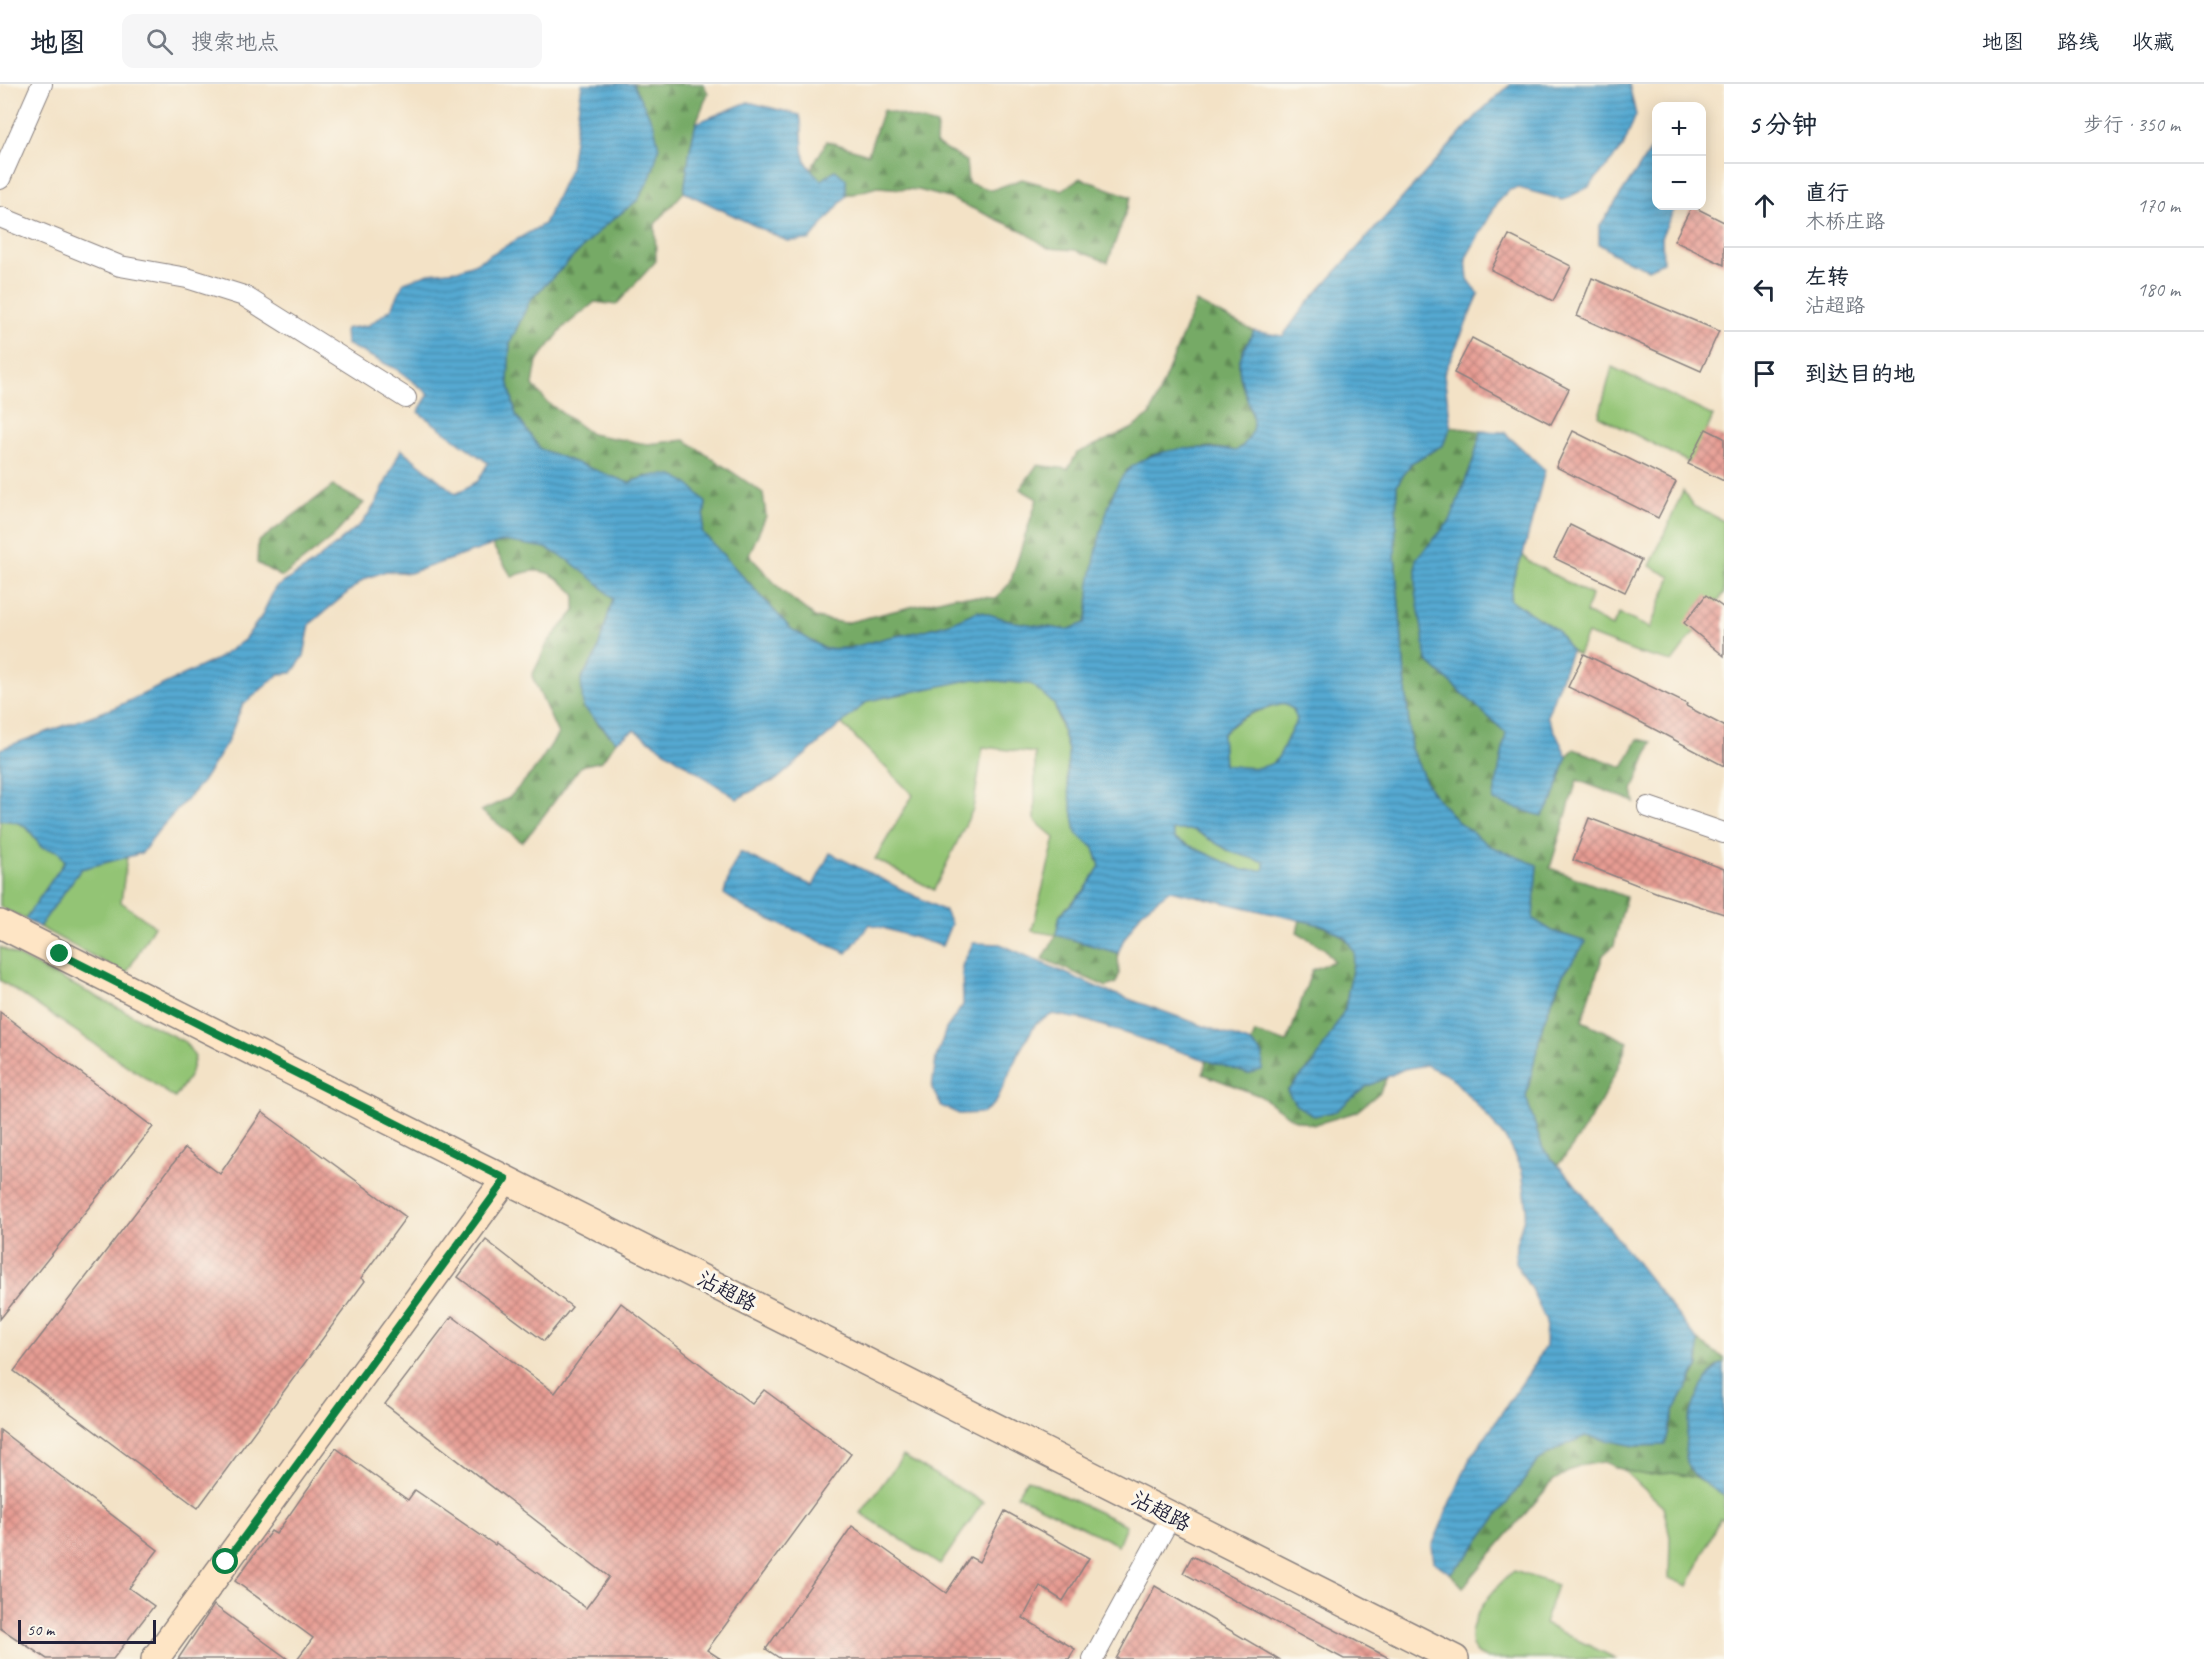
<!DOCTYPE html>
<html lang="zh">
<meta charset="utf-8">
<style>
:root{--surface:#fff;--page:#f6f6f7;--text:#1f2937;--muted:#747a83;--line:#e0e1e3}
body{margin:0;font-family:Caveat,"LXGW WenKai TC",sans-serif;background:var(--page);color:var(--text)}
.controls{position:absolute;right:18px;top:18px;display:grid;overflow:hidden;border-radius:12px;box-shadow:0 3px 15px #0003}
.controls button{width:54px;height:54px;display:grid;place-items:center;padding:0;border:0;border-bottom:2px solid var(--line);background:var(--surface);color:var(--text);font:30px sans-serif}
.scale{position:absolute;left:18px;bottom:15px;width:138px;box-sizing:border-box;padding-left:6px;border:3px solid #22223b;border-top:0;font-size:16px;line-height:21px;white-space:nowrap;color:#22223b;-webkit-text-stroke:4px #fbf7ec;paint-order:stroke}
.stop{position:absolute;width:18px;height:18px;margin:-14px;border:4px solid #0b8043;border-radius:50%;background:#fff}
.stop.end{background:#0b8043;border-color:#fff;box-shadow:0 2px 6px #0008}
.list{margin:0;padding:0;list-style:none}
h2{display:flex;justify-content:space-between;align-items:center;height:78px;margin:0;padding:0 24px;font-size:26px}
h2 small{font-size:20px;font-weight:400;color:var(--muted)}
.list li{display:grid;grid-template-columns:39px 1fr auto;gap:18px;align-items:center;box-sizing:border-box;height:84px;padding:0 24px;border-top:2px solid var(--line)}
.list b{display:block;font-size:22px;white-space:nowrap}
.list p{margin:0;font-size:20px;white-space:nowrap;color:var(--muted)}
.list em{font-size:20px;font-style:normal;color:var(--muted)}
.icon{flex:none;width:33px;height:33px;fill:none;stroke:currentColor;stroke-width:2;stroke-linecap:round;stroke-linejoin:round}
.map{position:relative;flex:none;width:1724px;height:1575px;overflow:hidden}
header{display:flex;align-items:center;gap:36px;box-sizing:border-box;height:84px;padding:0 30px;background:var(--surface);border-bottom:2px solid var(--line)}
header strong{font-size:28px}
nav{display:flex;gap:33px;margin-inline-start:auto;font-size:21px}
.search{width:420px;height:54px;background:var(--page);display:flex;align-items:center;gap:15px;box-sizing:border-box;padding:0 21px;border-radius:12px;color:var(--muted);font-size:22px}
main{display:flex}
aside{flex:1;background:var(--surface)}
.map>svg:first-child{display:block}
.grass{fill:#93c474;stroke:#5a7358;stroke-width:1.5}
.forest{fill:url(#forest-firs);stroke:#4c6650;stroke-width:1.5}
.water{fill:url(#water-rules);stroke:#3c6686;stroke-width:1.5;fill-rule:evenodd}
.building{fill:url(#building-cross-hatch)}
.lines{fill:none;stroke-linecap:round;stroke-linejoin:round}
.street-casing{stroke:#8a8280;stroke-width:22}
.secondary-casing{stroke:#8a8280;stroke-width:30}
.street{stroke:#fff;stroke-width:20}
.secondary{stroke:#fee5c5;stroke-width:27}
.route{stroke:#0b8043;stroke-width:8}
.labels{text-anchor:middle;stroke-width:6;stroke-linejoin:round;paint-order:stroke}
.street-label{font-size:21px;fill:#22223b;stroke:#fbf7ec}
</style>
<header>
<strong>地图</strong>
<div class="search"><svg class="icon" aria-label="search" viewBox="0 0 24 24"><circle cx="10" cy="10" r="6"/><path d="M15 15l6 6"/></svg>搜索地点</div>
<nav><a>地图</a><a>路线</a><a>收藏</a></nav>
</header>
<main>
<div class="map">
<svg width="1724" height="1575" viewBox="0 0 1724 1575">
<defs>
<pattern id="forest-firs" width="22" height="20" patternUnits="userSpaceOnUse" patternTransform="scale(1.5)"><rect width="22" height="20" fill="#76aa66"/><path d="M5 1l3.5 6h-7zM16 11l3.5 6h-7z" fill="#608a55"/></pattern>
<pattern id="water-rules" width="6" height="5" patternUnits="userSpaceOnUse" patternTransform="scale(1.5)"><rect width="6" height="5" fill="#55a9d1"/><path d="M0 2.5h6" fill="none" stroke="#4689ab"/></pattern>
<pattern id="building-cross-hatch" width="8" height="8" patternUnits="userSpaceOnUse" patternTransform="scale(1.5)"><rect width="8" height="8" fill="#e79c93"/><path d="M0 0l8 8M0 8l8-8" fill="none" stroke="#bb7f79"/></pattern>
</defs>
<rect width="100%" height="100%" fill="#fbf7ec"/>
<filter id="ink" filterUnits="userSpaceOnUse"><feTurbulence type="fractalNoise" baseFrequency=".0167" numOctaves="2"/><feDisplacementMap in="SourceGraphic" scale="12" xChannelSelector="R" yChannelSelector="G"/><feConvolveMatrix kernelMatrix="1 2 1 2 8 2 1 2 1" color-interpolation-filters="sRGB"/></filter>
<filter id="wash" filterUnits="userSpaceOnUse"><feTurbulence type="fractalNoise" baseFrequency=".008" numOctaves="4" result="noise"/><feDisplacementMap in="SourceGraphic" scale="24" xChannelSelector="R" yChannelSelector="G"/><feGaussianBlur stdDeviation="1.35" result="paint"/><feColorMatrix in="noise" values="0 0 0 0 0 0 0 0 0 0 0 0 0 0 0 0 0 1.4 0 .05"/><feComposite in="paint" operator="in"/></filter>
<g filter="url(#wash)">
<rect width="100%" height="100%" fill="#f3e2c6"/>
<g class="grass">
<polygon points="1612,283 1713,332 1692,380 1599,332"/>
<polygon points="1683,407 1693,422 1724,437 1724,509 1672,578 1637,569 1587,550 1578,571 1571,567 1557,546 1510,516 1514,492 1523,471 1528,477 1591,511 1586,529 1612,543 1619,530 1650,544 1671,493 1650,482"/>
<polygon points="974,595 1032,600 1054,620 1068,667 1067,694 1076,748 1094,764 1100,782 1085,806 1060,830 1056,851 1032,847 1055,754 1035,737 1035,669 983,663 973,725 934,806 875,775 913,711 841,639 868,617"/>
<path d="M1284,620L1293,625L1298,636C1289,647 1286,658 1280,670C1271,690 1241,683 1224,681L1222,651C1239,631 1259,626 1284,620Z"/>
<path d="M0,736C24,737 28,743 41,763L58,767L65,777L25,835L0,823Z"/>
<polygon points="1172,746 1194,746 1231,768 1265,778 1264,787 1242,786 1175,755"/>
<polygon points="127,773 121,818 154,842 126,890 39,843 81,785"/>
<polygon points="0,863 185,958 195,973 190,991 175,1014 0,896"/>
<polygon points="903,1372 983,1418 940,1481 861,1429"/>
<polygon points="1623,1386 1646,1391 1673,1389 1696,1394 1724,1412 1724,1435 1720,1434 1688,1502 1669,1494 1670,1453 1663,1422"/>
<polygon points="1027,1395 1126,1441 1118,1461 1017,1411"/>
<path d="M1514,1487L1557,1501L1544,1540L1617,1575H1488C1484,1573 1478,1571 1476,1568C1457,1544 1497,1500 1514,1487Z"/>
</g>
<g class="forest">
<path d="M633,0H703L708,9L696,39L690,65L684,108L655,140L656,177L616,221L595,218L564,243L537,277L533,301L547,318L591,350L647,360L685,356L763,409L766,432L749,471L782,507L816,534L845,539L955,512L996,514L1010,499L1037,415L1020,405L1037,381L1068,385L1077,369L1131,345L1150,331L1196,218L1254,247C1249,257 1239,270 1239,281C1238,314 1273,341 1236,367L1210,363L1151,371L1126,387L1090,501V523L1085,539L1067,546L1015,538L978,527L950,539L922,547L886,554L850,564L825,565L791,545L702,448L706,419L646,392L629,399L540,365L516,331L508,296L510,259L530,216L603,143L638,116L641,17Z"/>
<polygon points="883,26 937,41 936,60 966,77 968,99 992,106 1022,95 1062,106 1080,94 1131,113 1108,178 1075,166 1048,164 1023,147 949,114 918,106 877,103 846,112 846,95 835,86 822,97 810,87 827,57 868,70"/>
<path d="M1451,343L1481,347L1474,374L1450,438L1427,577L1506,649L1553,716L1567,672L1574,665L1623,683L1638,655L1652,658L1633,706L1635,718L1577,696L1550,784L1626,813L1614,861L1603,871L1582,937L1628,958C1611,1004 1588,1044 1558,1081L1543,1065L1526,1013L1543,939L1562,892L1586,858L1552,847L1532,835L1537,782L1490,762L1457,737L1430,706L1411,665L1395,472L1397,401L1411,379L1443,361Z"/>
<polygon points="333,402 364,419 331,455 282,493 257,479 258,458"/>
<path d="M504,457C517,459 533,460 546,464C571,473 596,496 613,515L596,571L581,596L598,640L616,657L602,677L581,682L532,747L522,758L481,727L509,714L536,684L558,650L532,592L548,558L575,527V510C553,489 542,480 512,493L492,461Z"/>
<path d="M1300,836C1326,842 1340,845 1355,868L1345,925L1314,979L1287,1007L1336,1027L1365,1003L1387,993L1380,1008L1356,1028L1313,1041L1293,1035L1260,1012L1203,990L1207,975L1248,990L1263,971L1251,959L1255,949L1287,959L1312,886L1334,877L1325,865L1297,848Z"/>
<polygon points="1056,851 1118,869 1119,891 1116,899 1107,903 1043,875"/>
<polygon points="1698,1257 1724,1274 1724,1279 1714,1284 1687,1351 1687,1379 1696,1394 1673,1389 1646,1391 1623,1386 1604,1378 1578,1382 1554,1396 1463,1503 1450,1489 1466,1474 1539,1376 1557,1365 1585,1352 1636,1362 1665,1361 1674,1327 1699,1282"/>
</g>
<g class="water">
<path d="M582,0H633L654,41L659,64L651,92L638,116L603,143L530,216L510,259L508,296L516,331L540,365L629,399C664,384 682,388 706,419L702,448L791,545L825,565L850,564L886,554L922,547L950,539L978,527L1015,538L1067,546L1085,539C1090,524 1088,513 1090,499C1095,473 1108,404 1127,387C1154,361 1202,362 1236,367C1273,341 1238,313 1239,281C1239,270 1249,257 1254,247L1283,252L1304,223L1481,27L1511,0H1629L1636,31L1623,63L1589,103L1563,116L1519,104L1509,106L1499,116L1466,174L1468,195L1479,210L1444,290L1451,343L1443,361L1411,379L1397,401L1395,472L1411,665L1430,706L1457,737L1490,762L1537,781L1533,835L1552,847L1586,858L1562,892L1543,939L1526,1013L1543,1065L1570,1094L1698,1257L1699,1281L1674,1327L1665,1361L1636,1362L1585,1352L1557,1365L1539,1376L1466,1474L1450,1489L1434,1478L1432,1462L1469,1376L1533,1283L1545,1262L1546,1237L1531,1205L1515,1178L1516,1160L1527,1124L1522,1087L1507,1057L1484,1028L1451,993L1426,981L1404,985L1366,1003L1336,1027L1314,1032L1296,1021L1287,1007L1314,979L1345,925L1355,869L1345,853L1325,842L1170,806L1142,827L1123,857L1118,869L1056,851L1060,831L1085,806L1100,782L1094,764L1076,749L1067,694L1068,667L1060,636L1054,620L1031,600L974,595L868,617L776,696L763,701L737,715L634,646L616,657L583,623L581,595L596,571L613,515L600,501L568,476L546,464L504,457L410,489L386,487L364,495L310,540L304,572L292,589L279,590L242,622L227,659L202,698L158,747L142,769L81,785L39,843L25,835L65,777L58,767L41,763C29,743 24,737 0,736V665L116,623L217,575L244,556L261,533L275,504L311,481L363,438L376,419L401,365L456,410L478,397L488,379L418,328L429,310L398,286L346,260L345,245L369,241L392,224L404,198L429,189L458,186L476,179L544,140L570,84ZM1284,620L1293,625L1297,636C1290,648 1286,658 1280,670C1271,690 1241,683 1224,681L1222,651C1238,631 1259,625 1284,620ZM1172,746H1194L1231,768L1264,778V786H1242L1175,755Z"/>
<path d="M748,18L800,31C806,61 795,75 822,96L835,86L846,95V112L810,156L787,157L684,108L690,65L696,39Z"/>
<polygon points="1656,58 1656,122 1676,122 1662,151 1663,178 1648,185 1619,173 1599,160 1599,143"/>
<polygon points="1481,347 1504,348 1545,386 1523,471 1514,492 1510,516 1557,546 1571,567 1547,632 1567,672 1553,716 1542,732 1493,717 1506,649 1427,577 1416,508 1416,475 1450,437 1474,374"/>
<polygon points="740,768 813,802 830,769 945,827 951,840 942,862 870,840 847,869 748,826 724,810 730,788"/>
<polygon points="973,859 1000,860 1101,905 1251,959 1263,971 1262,986 1248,990 1085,936 1053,930 1036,939 1019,968 996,1018 983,1029 959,1030 941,1022 932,1004 936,974 946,945 963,921 962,882"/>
<path d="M1724,1279V1412C1711,1403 1692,1395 1687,1378C1680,1351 1698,1290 1724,1279Z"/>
</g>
<g id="blocks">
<g class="building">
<polygon points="1692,122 1724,138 1724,181 1674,157"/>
<polygon points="1509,151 1571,182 1553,217 1491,186"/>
<polygon points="1592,194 1719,247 1701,287 1577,232"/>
<polygon points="1472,254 1569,305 1551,340 1454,289"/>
<polygon points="1706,345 1724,354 1724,397 1688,380"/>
<polygon points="1573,347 1676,398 1658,434 1556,383"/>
<polygon points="1570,441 1641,476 1625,508 1554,474"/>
<polygon points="1706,511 1724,524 1724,572 1684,539"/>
<polygon points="1584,570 1687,620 1686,622 1724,642 1724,682 1631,633 1568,603"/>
<polygon points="1589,734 1724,785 1724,830 1658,809 1573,776"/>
<polygon points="0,928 153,1043 0,1235"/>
<polygon points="262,1028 406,1133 361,1194 365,1197 198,1424 14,1287 185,1064 220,1090"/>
<polygon points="486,1156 572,1223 544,1257 458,1193"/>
<polygon points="621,1219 752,1320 764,1306 851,1370 707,1566 721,1575 297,1575 313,1554 235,1497 271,1447 276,1450 336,1364 408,1416 415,1406 495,1461 496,1459 586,1524 609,1493 385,1320 452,1232 555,1309"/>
<polygon points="0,1346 158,1466 129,1504 154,1522 113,1575 47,1575 0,1544"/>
<polygon points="1005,1427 1089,1474 1063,1517 1040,1502 1023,1534 1075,1565 1069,1575 781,1575 766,1565 852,1442 946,1509 970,1473 979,1478"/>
<polygon points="1192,1472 1391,1575 1344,1575 1183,1489"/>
<polygon points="1155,1502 1279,1575 1116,1575"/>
<polygon points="214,1521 288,1575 178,1575"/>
</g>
</g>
</g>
<g filter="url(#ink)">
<use href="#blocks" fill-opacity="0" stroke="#8a8280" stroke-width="1.5"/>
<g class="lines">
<defs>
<g id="street">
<polyline points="0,95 42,0"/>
<polyline points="0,133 120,182 187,194 244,212 406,314"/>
<polyline points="1648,723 1724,749"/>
<polyline points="1093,1575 1171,1432"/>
</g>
<g id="secondary">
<polyline points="0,840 1455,1575"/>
<polyline points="155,1575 505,1096"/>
</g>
</defs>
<use href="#street" class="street-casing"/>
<use href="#secondary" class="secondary-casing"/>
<use href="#street" class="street"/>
<use href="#secondary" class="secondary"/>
</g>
</g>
<g class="lines" filter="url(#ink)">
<polyline class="route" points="60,870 506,1095 226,1478"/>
</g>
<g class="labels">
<g class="street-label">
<text transform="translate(727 1207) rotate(27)" y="7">沾超路</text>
<text transform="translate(1161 1427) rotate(27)" y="7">沾超路</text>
</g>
</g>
</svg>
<div class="controls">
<button>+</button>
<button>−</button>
</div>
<div class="scale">50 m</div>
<div class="stop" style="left:226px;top:1478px"></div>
<div class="stop end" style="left:60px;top:870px"></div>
</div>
<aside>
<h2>5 分钟<small>步行 · 350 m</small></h2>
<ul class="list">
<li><svg class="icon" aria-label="ahead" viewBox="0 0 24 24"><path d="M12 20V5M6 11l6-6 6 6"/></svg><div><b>直行</b><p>木桥庄路</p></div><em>170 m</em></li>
<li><svg class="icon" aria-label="left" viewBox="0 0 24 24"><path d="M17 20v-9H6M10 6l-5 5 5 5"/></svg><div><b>左转</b><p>沾超路</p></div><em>180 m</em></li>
<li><svg class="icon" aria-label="arrive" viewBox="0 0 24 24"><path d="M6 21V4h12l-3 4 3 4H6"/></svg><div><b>到达目的地</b></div></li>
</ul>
</aside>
</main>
